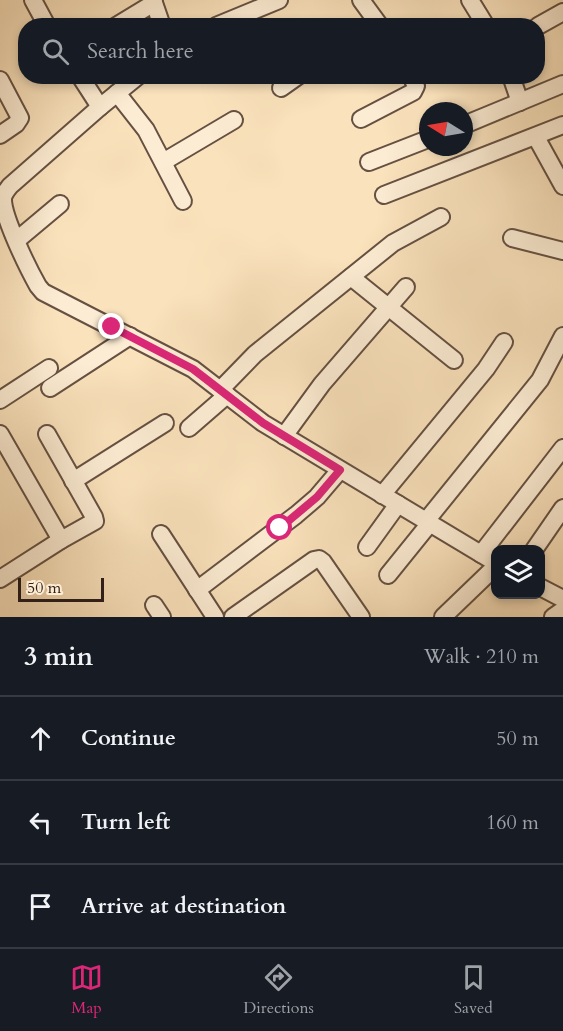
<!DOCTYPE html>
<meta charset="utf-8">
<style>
:root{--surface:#171b24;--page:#20242c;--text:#f1f3f6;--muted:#9ea1a6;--line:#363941;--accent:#db2777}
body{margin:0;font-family:Cardo,serif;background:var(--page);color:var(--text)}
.controls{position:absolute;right:18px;bottom:18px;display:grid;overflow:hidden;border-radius:12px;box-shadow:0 3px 9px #0003}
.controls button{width:54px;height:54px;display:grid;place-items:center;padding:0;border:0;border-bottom:2px solid var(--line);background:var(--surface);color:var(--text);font:30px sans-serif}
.compass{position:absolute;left:419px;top:102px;width:54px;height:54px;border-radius:50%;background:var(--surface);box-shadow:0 3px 9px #0003;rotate:281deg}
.scale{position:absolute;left:18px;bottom:15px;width:86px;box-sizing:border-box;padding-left:6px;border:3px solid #332019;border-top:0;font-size:16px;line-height:21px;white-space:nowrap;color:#332019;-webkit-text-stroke:4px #fcecd3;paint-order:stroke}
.stop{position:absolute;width:18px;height:18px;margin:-14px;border:4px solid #db2777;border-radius:50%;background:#fff}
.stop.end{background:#db2777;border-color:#fff;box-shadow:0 2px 6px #0008}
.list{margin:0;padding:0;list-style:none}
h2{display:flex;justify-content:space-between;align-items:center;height:78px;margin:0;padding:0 24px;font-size:26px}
h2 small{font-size:20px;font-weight:400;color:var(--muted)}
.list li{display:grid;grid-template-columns:39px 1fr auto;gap:18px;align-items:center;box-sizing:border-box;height:84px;padding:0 24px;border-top:2px solid var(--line)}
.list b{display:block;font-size:22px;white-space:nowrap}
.list em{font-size:20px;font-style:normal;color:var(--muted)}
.icon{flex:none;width:33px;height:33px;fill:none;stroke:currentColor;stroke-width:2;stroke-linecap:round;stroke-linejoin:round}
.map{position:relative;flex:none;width:563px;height:617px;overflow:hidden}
.search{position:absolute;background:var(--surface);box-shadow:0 3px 9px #0003;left:18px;right:18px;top:18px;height:66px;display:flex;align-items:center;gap:15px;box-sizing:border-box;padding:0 21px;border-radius:24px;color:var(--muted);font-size:22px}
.sheet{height:330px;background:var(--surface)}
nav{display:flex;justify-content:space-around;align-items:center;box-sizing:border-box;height:84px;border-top:2px solid var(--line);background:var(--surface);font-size:16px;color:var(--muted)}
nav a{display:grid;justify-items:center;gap:3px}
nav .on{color:var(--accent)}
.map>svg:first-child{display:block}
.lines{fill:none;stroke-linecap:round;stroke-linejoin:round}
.minor-casing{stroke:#655042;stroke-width:20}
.minor{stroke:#fcecd3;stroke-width:16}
.route{stroke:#db2777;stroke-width:8}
</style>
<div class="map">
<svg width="563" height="617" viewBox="0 0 563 617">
<rect width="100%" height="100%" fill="#fae2bc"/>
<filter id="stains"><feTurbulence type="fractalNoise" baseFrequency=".00333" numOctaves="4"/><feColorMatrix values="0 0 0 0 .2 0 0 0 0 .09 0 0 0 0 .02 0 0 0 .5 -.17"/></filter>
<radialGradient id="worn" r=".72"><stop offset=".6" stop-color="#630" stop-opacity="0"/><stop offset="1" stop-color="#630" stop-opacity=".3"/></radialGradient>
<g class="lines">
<defs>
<g id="minor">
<polyline points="33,0 47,26"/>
<polyline points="153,0 162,26"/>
<polyline points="361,0 380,26"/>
<polyline points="470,0 486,26"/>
<polyline points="116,26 154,3"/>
<polyline points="216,26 279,0"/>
<polyline points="538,26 563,12"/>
<polyline points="80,76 100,107"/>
<path d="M138,76L100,107L10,186C7,190 4,193 3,198C2,216 29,270 38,286L43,292L193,369L263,423L496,563"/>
<polyline points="511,76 520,102"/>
<polyline points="0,80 20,118 16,124 0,135"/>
<polyline points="281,88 298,76"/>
<polyline points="117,93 146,130 183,201"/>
<polyline points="361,119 413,92 416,86 411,76"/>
<polyline points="464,125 563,84"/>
<polyline points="536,137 563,186"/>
<polyline points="163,162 234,120"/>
<polyline points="369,162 428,139"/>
<polyline points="384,195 563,125"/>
<polyline points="512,238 563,251"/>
<polyline points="17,240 60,204"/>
<polyline points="351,277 454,360"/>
<polyline points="50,388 130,336"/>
<polyline points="220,390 255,354 393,243 441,217"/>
<polyline points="0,400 49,368"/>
<polyline points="189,428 227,395"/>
<polyline points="0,434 61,540"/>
<polyline points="284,436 322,384 406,287"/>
<polyline points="73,481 165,423"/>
<polyline points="382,495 486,369 504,342"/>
<polyline points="426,521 540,380 563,336"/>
<polyline points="161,534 215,617"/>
<polyline points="367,547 398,504"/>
<polyline points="534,550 563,508"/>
<polyline points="481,554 563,448"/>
<polyline points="388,575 430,523"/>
<polyline points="0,579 61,540 95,521 94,517 47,434"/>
<polyline points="540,587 563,599"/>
<polyline points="197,590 296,515 317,497 340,470"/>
<polyline points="154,605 162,617"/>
<polyline points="233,617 314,560 319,559 323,562 361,617"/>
<polyline points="443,617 496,566"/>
<polyline points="553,617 563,610"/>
</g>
</defs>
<use href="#minor" class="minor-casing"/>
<use href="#minor" class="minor"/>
</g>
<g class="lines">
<polyline class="route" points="112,327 193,369 263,423 340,470 317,497 280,528"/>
</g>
<rect width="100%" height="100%" filter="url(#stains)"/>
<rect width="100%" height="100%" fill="url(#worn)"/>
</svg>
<div class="controls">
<button><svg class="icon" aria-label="layers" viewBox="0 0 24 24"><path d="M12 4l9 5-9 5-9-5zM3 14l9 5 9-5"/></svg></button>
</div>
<svg class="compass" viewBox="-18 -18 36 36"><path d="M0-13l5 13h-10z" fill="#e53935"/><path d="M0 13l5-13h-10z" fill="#9ea1a6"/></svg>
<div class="scale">50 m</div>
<div class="stop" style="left:280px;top:528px"></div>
<div class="stop end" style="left:112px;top:327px"></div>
<div class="search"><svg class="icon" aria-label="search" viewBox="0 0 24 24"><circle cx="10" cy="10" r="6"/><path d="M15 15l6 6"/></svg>Search here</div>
</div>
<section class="sheet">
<h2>3 min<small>Walk · 210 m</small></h2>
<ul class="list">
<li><svg class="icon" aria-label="ahead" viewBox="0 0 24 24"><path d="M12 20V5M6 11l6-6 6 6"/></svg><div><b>Continue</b></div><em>50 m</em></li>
<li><svg class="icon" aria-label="left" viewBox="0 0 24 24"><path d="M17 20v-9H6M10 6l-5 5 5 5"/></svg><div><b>Turn left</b></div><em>160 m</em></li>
<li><svg class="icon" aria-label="arrive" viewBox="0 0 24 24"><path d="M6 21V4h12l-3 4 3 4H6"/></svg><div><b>Arrive at destination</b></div></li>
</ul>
</section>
<nav>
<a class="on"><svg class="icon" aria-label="map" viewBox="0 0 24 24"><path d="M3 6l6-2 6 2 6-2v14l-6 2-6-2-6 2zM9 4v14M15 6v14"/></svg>Map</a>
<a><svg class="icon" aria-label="directions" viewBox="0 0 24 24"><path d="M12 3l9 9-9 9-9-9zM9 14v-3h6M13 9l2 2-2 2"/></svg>Directions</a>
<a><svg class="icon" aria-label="saved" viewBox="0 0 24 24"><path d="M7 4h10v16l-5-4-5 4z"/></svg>Saved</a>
</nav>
